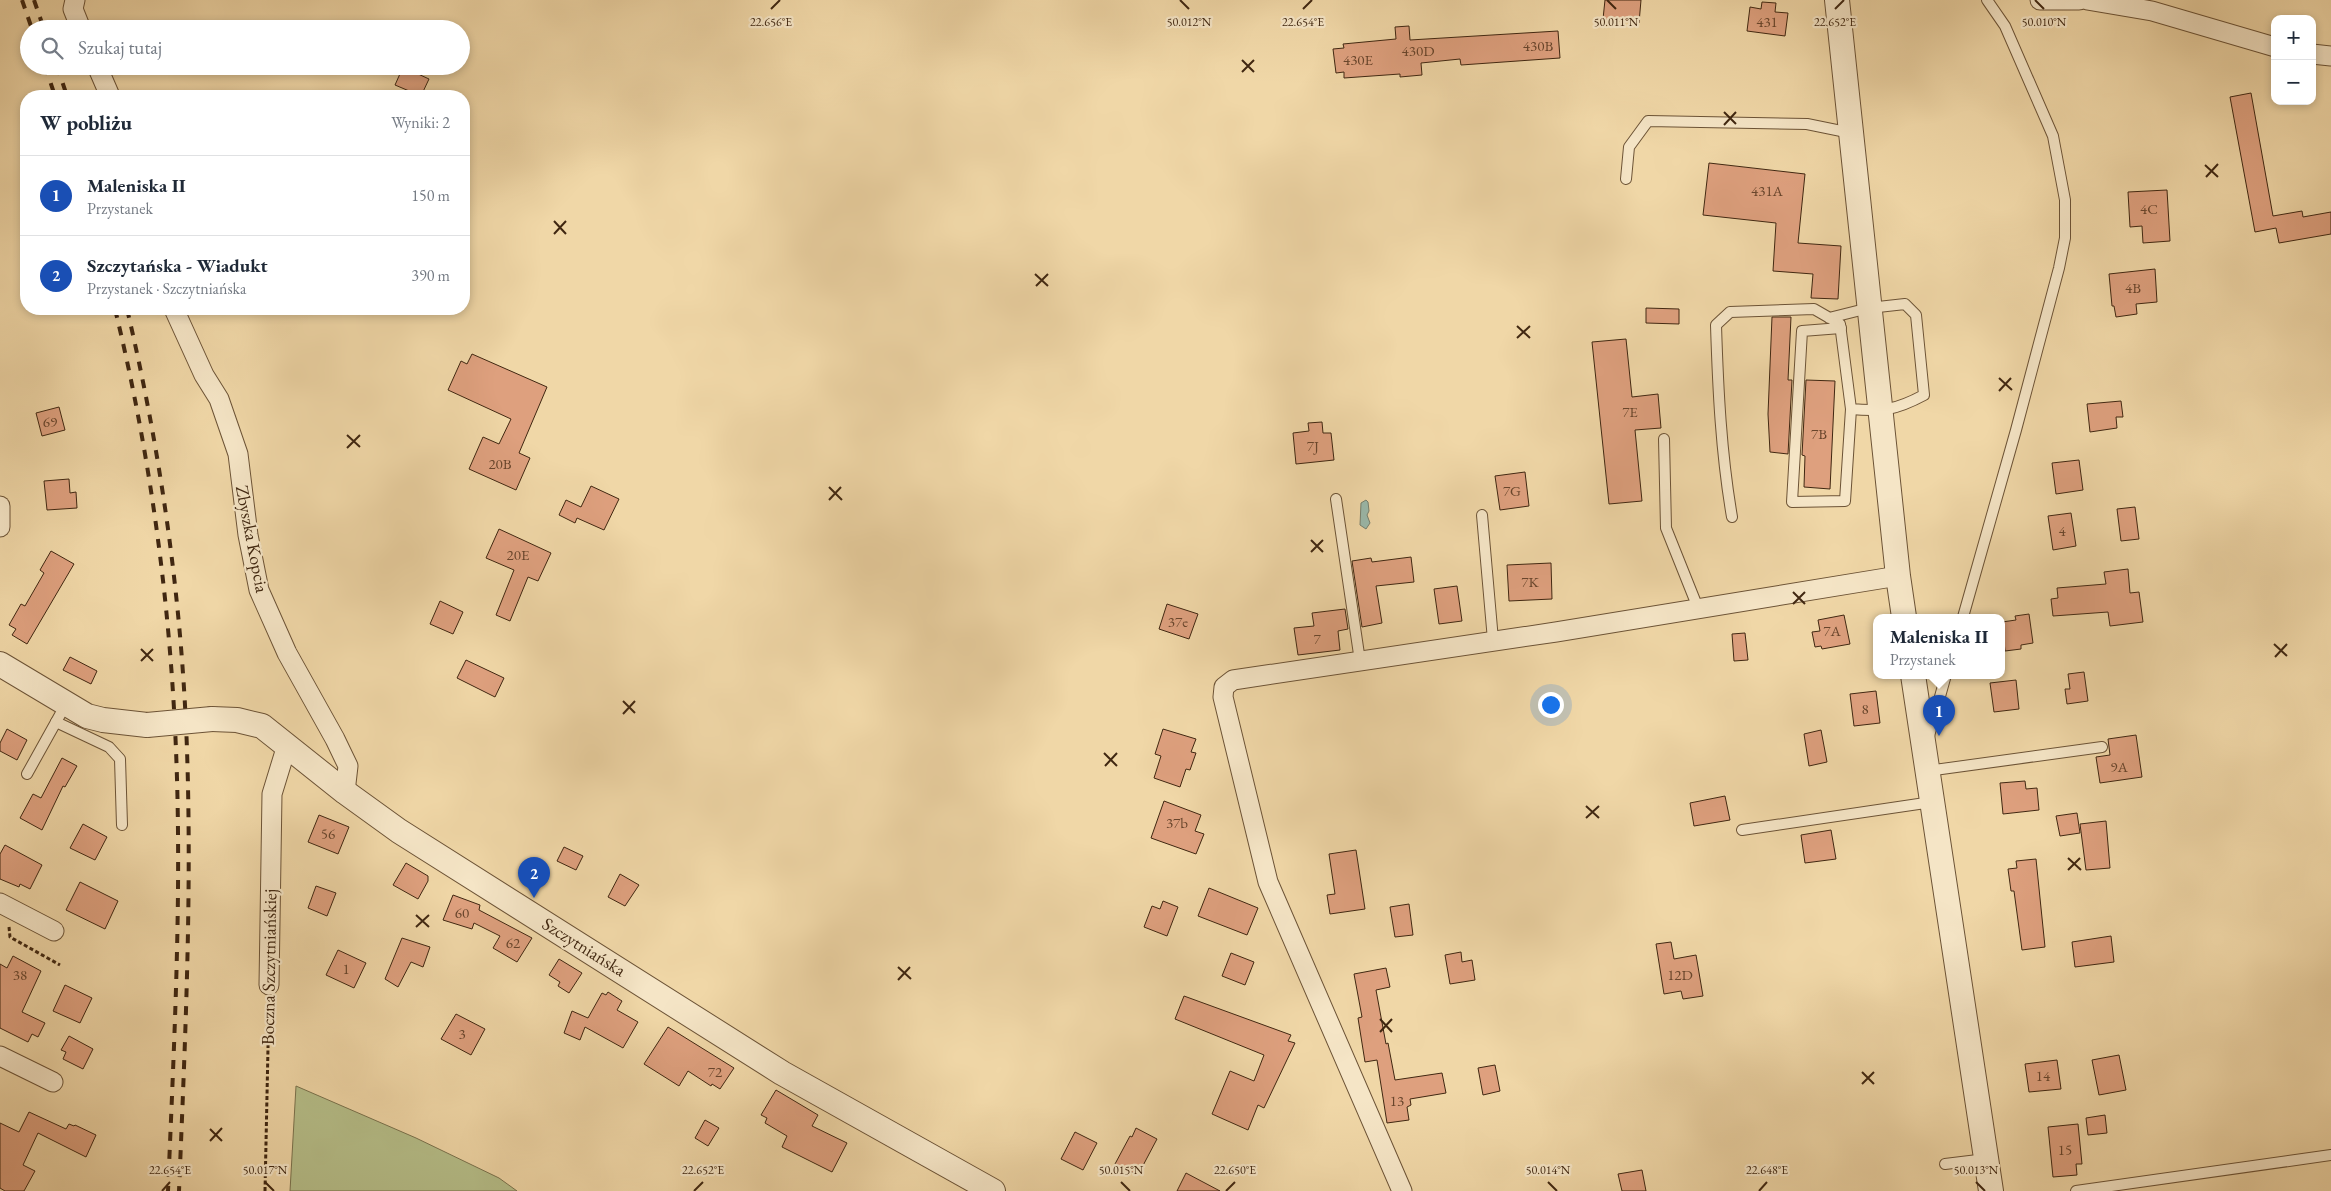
<!DOCTYPE html>
<html lang="pl">
<meta charset="utf-8">
<style>
:root{--surface:#fff;--page:#f2f2f3;--text:#1f2937;--muted:#747a83;--line:#e0e1e3;--accent:#d93025}
body{margin:0;font-family:"EB Garamond",serif;background:var(--page);color:var(--text)}
.controls{position:absolute;right:15px;top:15px;display:grid;overflow:hidden;border-radius:10px;box-shadow:0 2px 8px #0003}
.controls button{width:45px;height:45px;display:grid;place-items:center;padding:0;border:0;border-bottom:1px solid var(--line);background:var(--surface);color:var(--text);font:25px sans-serif}
.you{position:absolute;left:1550px;top:704px;width:18px;height:18px;margin:-12px;border:4px solid #fff;border-radius:50%;background:#1a73e8;box-shadow:0 0 0 8px #1a73e833}
.badge{display:grid;place-items:center;width:32px;height:32px;border-radius:50%;background:var(--accent);color:#fff;font-size:16px;font-weight:700}
.pin{position:absolute;translate:-50% -41px;filter:drop-shadow(0 1px 2px #0008)}
.pin::after{content:'';position:absolute;top:26px;width:18px;height:15px;background:inherit;clip-path:polygon(0 0,100% 0,50% 100%)}
.popup{position:absolute;left:1873px;top:614px;width:132px;height:65px;box-sizing:border-box;display:grid;place-content:center;border-radius:10px;background:var(--surface);filter:drop-shadow(0 1px 4px #0005);font-size:16px;white-space:nowrap;color:var(--muted)}
.popup b{font-size:19px;color:var(--text)}
.popup::after{content:'';position:absolute;left:50%;top:100%;margin-left:-10px;border:10px solid transparent;border-top-color:var(--surface)}
.list{margin:0;padding:0;list-style:none}
h2{display:flex;justify-content:space-between;align-items:center;height:65px;margin:0;padding:0 20px;font-size:21px}
h2 small{font-size:16px;font-weight:400;color:var(--muted)}
.list li{display:grid;grid-template-columns:32px 1fr auto;gap:15px;align-items:center;box-sizing:border-box;height:80px;padding:0 20px;border-top:1px solid var(--line)}
.list b{display:block;font-size:19px;white-space:nowrap}
.list p{margin:0;font-size:16px;white-space:nowrap;color:var(--muted)}
.list em{font-size:16px;font-style:normal;color:var(--muted)}
.icon{flex:none;width:28px;height:28px;fill:none;stroke:currentColor;stroke-width:2;stroke-linecap:round;stroke-linejoin:round}
.map{position:relative;flex:none;width:2331px;height:1191px;overflow:hidden}
.search{position:absolute;background:var(--surface);box-shadow:0 2px 8px #0003;left:20px;top:20px;width:450px;height:55px;display:flex;align-items:center;gap:12px;box-sizing:border-box;padding:0 18px;border-radius:28px;color:var(--muted);font-size:19px}
.panel{position:absolute;background:var(--surface);box-shadow:0 2px 8px #0003;left:20px;top:90px;width:450px;height:225px;border-radius:20px}
.map>svg:first-child{display:block}
.green{fill:#b6bf8a;stroke:#7b734e}
.water{fill:#9ab9ab;stroke:#767f6d}
.building{fill:#dea07e;stroke:#402711}
.lines{fill:none;stroke-linecap:round;stroke-linejoin:round}
.service-casing{stroke:#6c5336;stroke-width:12}
.minor-casing{stroke:#6c5336;stroke-width:21}
.tertiary-casing{stroke:#6c5336;stroke-width:26}
.path{stroke:#402711;stroke-width:3;stroke-dasharray:4 2.5;stroke-linecap:butt}
.service{stroke:#f5e5c6;stroke-width:10}
.minor{stroke:#f5e5c6;stroke-width:19}
.tertiary{stroke:#f5e5c6;stroke-width:24}
.rail{stroke:#402711;stroke-width:4;stroke-dasharray:9 9;stroke-linecap:butt}
.tertiary-bridge-casing{stroke:#6c5336;stroke-width:26;stroke-linecap:butt}
.tertiary-bridge{stroke:#f5e5c6;stroke-width:24}
.ticks{fill:none;stroke:#402711;stroke-width:2}
.labels{text-anchor:middle;stroke-width:4.5;stroke-linejoin:round;paint-order:stroke}
.number-label{font-size:15px;fill:#68452c}
.street-label{font-size:18px;fill:#402711;stroke:#f5e5c6}
.ticks-label{font-size:12px;text-anchor:middle;fill:#402711;stroke:#f5e5c6;stroke-width:4.5;stroke-linejoin:round;paint-order:stroke}
</style>
<div class="map">
<svg width="2331" height="1191" viewBox="0 0 2331 1191">
<rect width="100%" height="100%" fill="#f0d7a7"/>
<filter id="stains"><feTurbulence type="fractalNoise" baseFrequency=".004" numOctaves="4"/><feColorMatrix values="0 0 0 0 .2 0 0 0 0 .09 0 0 0 0 .02 0 0 0 .5 -.17"/></filter>
<radialGradient id="worn" r=".72"><stop offset=".6" stop-color="#630" stop-opacity="0"/><stop offset="1" stop-color="#630" stop-opacity=".3"/></radialGradient>
<polygon class="green" points="296,1086 416,1138 499,1178 517,1191 290,1191"/>
<polygon class="water" points="1366,500 1368,502 1369,511 1367,515 1370,523 1366,529 1360,525 1361,503"/>
<g class="building">
<polygon points="1605,0 1641,0 1639,23 1603,19"/>
<polygon points="1762,2 1776,3 1775,12 1788,13 1785,36 1747,31 1750,7 1761,9"/>
<polygon points="1409,26 1410,40 1558,31 1560,58 1461,65 1460,59 1421,63 1422,75 1400,77 1400,74 1344,78 1344,72 1336,73 1333,49 1344,48 1343,44 1396,39 1395,27"/>
<polygon points="403,67 429,79 421,96 395,85"/>
<polygon points="2251,93 2273,216 2302,211 2303,217 2331,212 2331,234 2279,243 2276,228 2255,232 2230,97"/>
<polygon points="1709,163 1805,174 1798,243 1841,246 1838,299 1811,298 1813,274 1773,271 1776,223 1703,215"/>
<polygon points="2167,190 2170,241 2143,243 2142,226 2130,227 2128,192"/>
<polygon points="2155,269 2157,302 2136,304 2137,314 2116,317 2114,306 2112,306 2109,274"/>
<polygon points="1646,308 1679,309 1679,324 1646,323"/>
<polygon points="1772,317 1791,317 1788,380 1792,380 1788,454 1770,452 1768,414"/>
<polygon points="1626,339 1632,397 1658,394 1661,428 1635,430 1642,501 1609,504 1592,342"/>
<polygon points="472,354 547,387 519,453 530,458 516,490 469,469 483,437 499,444 511,419 448,390 461,361 467,364"/>
<polygon points="1806,380 1835,381 1830,489 1804,487 1805,456 1802,455"/>
<polygon points="2121,401 2123,417 2116,417 2117,428 2090,432 2087,404"/>
<polygon points="59,407 65,430 42,436 36,413"/>
<polygon points="1322,422 1323,433 1331,433 1334,460 1296,464 1293,433 1309,431 1308,423"/>
<polygon points="2079,460 2083,490 2056,494 2052,463"/>
<polygon points="1525,472 1529,506 1500,510 1495,476"/>
<polygon points="69,479 70,493 76,492 77,508 47,510 44,481"/>
<polygon points="591,486 619,499 604,530 577,518 575,523 559,515 566,500 581,507"/>
<polygon points="2135,507 2139,539 2121,541 2117,509"/>
<polygon points="2071,513 2076,546 2053,550 2048,516"/>
<polygon points="499,529 551,553 538,581 528,577 510,621 496,615 514,570 486,558"/>
<polygon points="51,551 74,564 27,644 12,635 16,629 9,625 21,604 25,606 44,573 40,570"/>
<polygon points="1411,557 1414,582 1376,586 1382,623 1362,627 1352,561 1371,558 1372,562"/>
<polygon points="1551,563 1552,599 1509,601 1507,565"/>
<polygon points="2128,569 2130,593 2139,592 2143,622 2110,626 2108,612 2053,616 2051,599 2058,598 2057,588 2106,584 2104,572"/>
<polygon points="1457,586 1462,621 1439,624 1434,589"/>
<polygon points="440,601 463,612 453,634 430,624"/>
<polygon points="1167,604 1198,614 1189,639 1159,629"/>
<polygon points="1345,609 1348,629 1338,631 1340,650 1298,655 1294,628 1314,626 1312,613"/>
<polygon points="2029,614 2033,643 2021,645 2021,649 2005,651 2002,622 2016,620 2015,616"/>
<polygon points="1844,615 1850,644 1822,649 1821,646 1815,647 1812,632 1820,631 1818,620"/>
<polygon points="1745,633 1748,660 1734,661 1732,634"/>
<polygon points="70,657 97,671 91,684 63,670"/>
<polygon points="466,660 504,678 495,697 457,678"/>
<polygon points="2084,672 2088,701 2067,704 2065,689 2070,689 2068,674"/>
<polygon points="2016,680 2019,709 1994,712 1990,683"/>
<polygon points="1876,691 1880,723 1854,726 1850,694"/>
<polygon points="7,729 27,740 17,760 0,751 0,743"/>
<polygon points="1163,729 1196,739 1191,752 1196,753 1190,770 1186,769 1180,787 1154,778 1161,756 1155,754"/>
<polygon points="1821,730 1827,762 1809,766 1804,734"/>
<polygon points="2136,735 2142,777 2100,783 2096,757 2110,755 2108,739"/>
<polygon points="62,758 77,766 65,787 63,786 42,830 20,818 33,794 41,798"/>
<polygon points="2025,781 2026,789 2037,788 2039,810 2003,814 2000,783"/>
<polygon points="1725,796 1730,820 1694,826 1690,803"/>
<polygon points="1164,801 1201,815 1195,831 1204,834 1196,854 1151,838"/>
<polygon points="2077,813 2080,833 2060,836 2056,816"/>
<polygon points="319,815 349,827 338,854 308,842"/>
<polygon points="2106,821 2110,868 2086,870 2080,824"/>
<polygon points="83,824 107,837 95,860 70,848"/>
<polygon points="1831,830 1836,859 1805,863 1801,835"/>
<polygon points="5,845 42,865 30,889 20,884 19,887 0,879 0,854"/>
<polygon points="564,847 583,856 576,870 557,861"/>
<polygon points="1356,850 1365,909 1330,914 1327,895 1335,894 1329,854"/>
<polygon points="2036,859 2045,947 2022,950 2014,891 2011,891 2008,869 2017,868 2016,861"/>
<polygon points="406,863 428,876 428,881 418,899 393,885"/>
<polygon points="620,874 639,885 625,906 608,897"/>
<polygon points="80,882 118,901 105,929 66,910"/>
<polygon points="316,886 336,893 327,916 308,908"/>
<polygon points="1209,888 1258,908 1247,935 1198,916"/>
<polygon points="453,895 480,905 479,910 532,938 517,962 493,948 500,936 474,923 472,929 443,920"/>
<polygon points="1163,901 1178,907 1167,936 1144,927 1152,906 1160,909"/>
<polygon points="1409,904 1413,935 1395,937 1390,907"/>
<polygon points="2111,936 2114,962 2075,967 2072,942"/>
<polygon points="402,938 430,947 423,967 411,962 398,987 385,979"/>
<polygon points="1671,942 1674,959 1696,955 1703,996 1683,999 1681,991 1664,994 1656,944"/>
<polygon points="338,950 366,963 354,988 326,975"/>
<polygon points="1461,952 1462,962 1472,960 1475,980 1450,984 1445,955"/>
<polygon points="1231,953 1254,962 1245,985 1222,976"/>
<polygon points="13,956 41,971 22,1012 45,1023 38,1037 32,1034 28,1042 0,1028 0,964 7,968"/>
<polygon points="559,959 582,973 569,993 558,986 560,982 549,975"/>
<polygon points="1386,968 1390,987 1376,990 1386,1044 1388,1043 1395,1080 1442,1073 1446,1093 1410,1099 1411,1105 1407,1107 1409,1120 1387,1123 1377,1060 1365,1062 1358,1018 1362,1017 1354,974"/>
<polygon points="65,985 92,998 80,1023 53,1011"/>
<polygon points="608,992 622,1001 617,1010 638,1022 623,1048 585,1027 580,1040 564,1033 572,1011 588,1018 602,993 606,995"/>
<polygon points="1184,996 1291,1035 1288,1041 1295,1043 1264,1108 1258,1105 1248,1130 1212,1114 1230,1071 1254,1081 1264,1055 1175,1019"/>
<polygon points="456,1014 485,1029 471,1055 441,1039"/>
<polygon points="668,1027 734,1068 720,1089 712,1084 711,1086 688,1071 679,1086 644,1064"/>
<polygon points="69,1036 93,1049 83,1069 63,1059 66,1052 61,1050"/>
<polygon points="2119,1055 2126,1090 2099,1095 2092,1060"/>
<polygon points="2057,1060 2061,1089 2029,1092 2025,1064"/>
<polygon points="1495,1065 1500,1091 1483,1095 1478,1068"/>
<polygon points="776,1090 818,1115 812,1126 847,1143 832,1172 782,1147 787,1136 765,1123 767,1118 761,1115"/>
<polygon points="29,1112 66,1129 69,1124 74,1126 75,1125 96,1135 86,1157 38,1133 23,1165 35,1171 24,1191 5,1191 0,1188 0,1123 19,1132"/>
<polygon points="2105,1115 2107,1133 2088,1135 2086,1118"/>
<polygon points="705,1120 719,1128 708,1146 695,1138"/>
<polygon points="2078,1124 2082,1164 2076,1164 2077,1175 2053,1177 2048,1127"/>
<polygon points="1136,1128 1157,1139 1138,1175 1115,1164 1130,1136 1132,1137"/>
<polygon points="1075,1132 1097,1143 1083,1170 1061,1159"/>
<polygon points="1642,1170 1646,1191 1622,1191 1618,1174"/>
<polygon points="1186,1173 1220,1191 1177,1191"/>
</g>
<g class="lines">
<defs>
<g id="service">
<polyline points="1626,179 1629,147 1648,121 1807,124 1851,133"/>
<polyline points="1841,328 1802,331 1792,502 1845,501 1851,409"/>
<polyline points="1664,439 1666,528 1698,608"/>
<polyline points="1336,499 1360,661"/>
<polyline points="1482,515 1493,640"/>
<path d="M1732,517C1721,453 1718,389 1716,325L1730,312L1814,309L1840,324L1851,409C1882,412 1896,410 1924,395L1916,315L1905,304L1869,308L1829,318"/>
<polyline points="1963,617 2016,430 2059,268 2065,238 2065,200 2053,136 2005,26 1987,0"/>
<polyline points="56,722 109,747 120,759 122,825"/>
<polyline points="1929,736 1946,675"/>
<polyline points="1927,771 2102,747"/>
<polyline points="27,774 66,704"/>
<polyline points="1742,830 1932,802"/>
<polyline points="1945,1164 1986,1159"/>
<polyline points="2076,1191 2331,1155"/>
</g>
<g id="minor">
<polyline points="75,0 73,9 81,29"/>
<polyline points="2040,0 2079,0"/>
<polyline points="2087,0 2152,11 2275,47"/>
<polyline points="2312,54 2331,56"/>
<polyline points="97,66 110,96"/>
<polyline points="174,309 204,375 219,399 238,454 248,535 259,590 287,653 335,739 348,766 345,792"/>
<polyline points="0,506 0,527"/>
<polyline points="0,903 54,931"/>
<polyline points="269,985 272,794 287,745"/>
<polyline points="0,1056 53,1082"/>
<polyline points="1402,1191 1268,882 1223,697 1224,687 1233,680 1556,632 1898,576"/>
</g>
<g id="tertiary">
<polyline points="1837,0 1898,576 1904,617"/>
<polyline points="0,664 87,716 103,720 147,725"/>
<polyline points="1913,675 1991,1191"/>
<polyline points="212,719 237,720 262,726 345,792 399,831 782,1073 993,1191"/>
</g>
</defs>
<use href="#service" class="service-casing"/>
<use href="#minor" class="minor-casing"/>
<use href="#tertiary" class="tertiary-casing"/>
<g class="path">
<polyline points="9,927 10,937 60,965"/>
<polyline points="265,1191 269,1000"/>
</g>
<use href="#service" class="service"/>
<use href="#minor" class="minor"/>
<use href="#tertiary" class="tertiary"/>
<g class="rail">
<polyline points="22,0 32,29"/>
<polyline points="34,0 44,29"/>
<polyline points="45,66 55,96"/>
<polyline points="57,66 67,96"/>
<path d="M115,309C150,453 170,601 176,750C182,897 174,1044 168,1191"/>
<path d="M127,309C161,453 182,602 187,750C192,897 185,1044 179,1191"/>
</g>
<defs>
<polyline id="tertiary-bridge" points="147,725 212,719"/>
</defs>
<use href="#tertiary-bridge" class="tertiary-bridge-casing"/>
<use href="#tertiary-bridge" class="tertiary-bridge"/>
</g>
<path class="ticks" d="M1180,0L1189,9M1607,0L1616,9M2035,0L2044,9M771,9L780,0M1303,9L1312,0M1835,9L1844,0M1242,60L1254,72M1242,72L1254,60M1724,112L1736,124M1724,125L1736,112M2205,165L2218,177M2206,177L2218,164M554,221L566,234M554,234L566,221M1035,274L1048,286M1036,286L1048,274M1517,326L1530,338M1517,338L1530,326M1999,378L2012,390M1999,391L2011,378M347,435L360,447M347,448L360,435M829,487L842,500M829,500L841,487M1311,540L1323,552M1311,552L1323,540M1793,592L1805,604M1793,604L1805,592M2274,644L2287,656M141,649L153,661M2275,657L2287,644M141,661L153,649M623,701L635,713M623,714L635,701M1104,753L1117,766M1105,766L1117,753M1586,806L1599,818M1586,818L1599,806M2068,858L2081,870M2068,870L2080,858M416,915L429,927M416,927L429,915M898,967L911,979M898,980L910,967M1380,1019L1392,1032M1380,1032L1392,1019M1862,1072L1874,1084M1862,1084L1874,1072M210,1129L222,1141M210,1141L222,1128M265,1182L274,1191M1121,1182L1130,1191M1548,1182L1557,1191M1976,1182L1985,1191M162,1191L170,1182M694,1191L703,1182M1226,1191L1235,1182M1759,1191L1767,1182"/>
<g class="labels">
<g class="number-label">
<text x="1767" y="27">431</text>
<text x="1538" y="51">430B</text>
<text x="1418" y="56">430D</text>
<text x="1358" y="65">430E</text>
<text x="1767" y="196">431A</text>
<text x="2149" y="214">4C</text>
<text x="2133" y="293">4B</text>
<text x="1630" y="417">7E</text>
<text x="50" y="427">69</text>
<text x="1819" y="439">7B</text>
<text x="1313" y="451">7J</text>
<text x="500" y="469">20B</text>
<text x="1512" y="496">7G</text>
<text x="2062" y="536">4</text>
<text x="518" y="560">20E</text>
<text x="1530" y="587">7K</text>
<text x="1178" y="627">37e</text>
<text x="1832" y="636">7A</text>
<text x="1317" y="644">7</text>
<text x="1865" y="714">8</text>
<text x="2119" y="772">9A</text>
<text x="1177" y="828">37b</text>
<text x="328" y="839">56</text>
<text x="462" y="918">60</text>
<text x="513" y="948">62</text>
<text x="346" y="974">1</text>
<text x="20" y="980">38</text>
<text x="1680" y="980">12D</text>
<text x="462" y="1039">3</text>
<text x="715" y="1077">72</text>
<text x="2043" y="1081">14</text>
<text x="1397" y="1106">13</text>
<text x="2065" y="1155">15</text>
</g>
<g class="street-label">
<text transform="translate(252 539) rotate(79)" y="6">Zbyszka Kopcia</text>
<text transform="translate(584 947) rotate(32)" y="6">Szczytniańska</text>
<text transform="translate(269 967) rotate(-89)" y="6">Boczna Szczytniańskiej</text>
</g>
</g>
<g class="ticks-label">
<text x="1189" y="26">50.012°N</text>
<text x="1616" y="26">50.011°N</text>
<text x="2044" y="26">50.010°N</text>
<text x="771" y="26">22.656°E</text>
<text x="1303" y="26">22.654°E</text>
<text x="1835" y="26">22.652°E</text>
<text x="170" y="1174">22.654°E</text>
<text x="703" y="1174">22.652°E</text>
<text x="1235" y="1174">22.650°E</text>
<text x="1767" y="1174">22.648°E</text>
<text x="265" y="1174">50.017°N</text>
<text x="1121" y="1174">50.015°N</text>
<text x="1548" y="1174">50.014°N</text>
<text x="1976" y="1174">50.013°N</text>
</g>
<rect width="100%" height="100%" filter="url(#stains)"/>
<rect width="100%" height="100%" fill="url(#worn)"/>
</svg>
<div class="controls">
<button>+</button>
<button>−</button>
</div>
<div class="you"></div>
<div class="pin badge" style="left:1939px;top:736px;background:#1a4fb4">1</div>
<div class="popup"><b>Maleniska II</b>Przystanek</div>
<div class="pin badge" style="left:534px;top:898px;background:#1a4fb4">2</div>
<div class="search"><svg class="icon" aria-label="search" viewBox="0 0 24 24"><circle cx="10" cy="10" r="6"/><path d="M15 15l6 6"/></svg>Szukaj tutaj</div>
<section class="panel">
<h2>W pobliżu<small>Wyniki: 2</small></h2>
<ul class="list">
<li><span class="badge" style="background:#1a4fb4">1</span><div><b>Maleniska II</b><p>Przystanek</p></div><em>150 m</em></li>
<li><span class="badge" style="background:#1a4fb4">2</span><div><b>Szczytańska - Wiadukt</b><p>Przystanek · Szczytniańska</p></div><em>390 m</em></li>
</ul>
</section>
</div>
